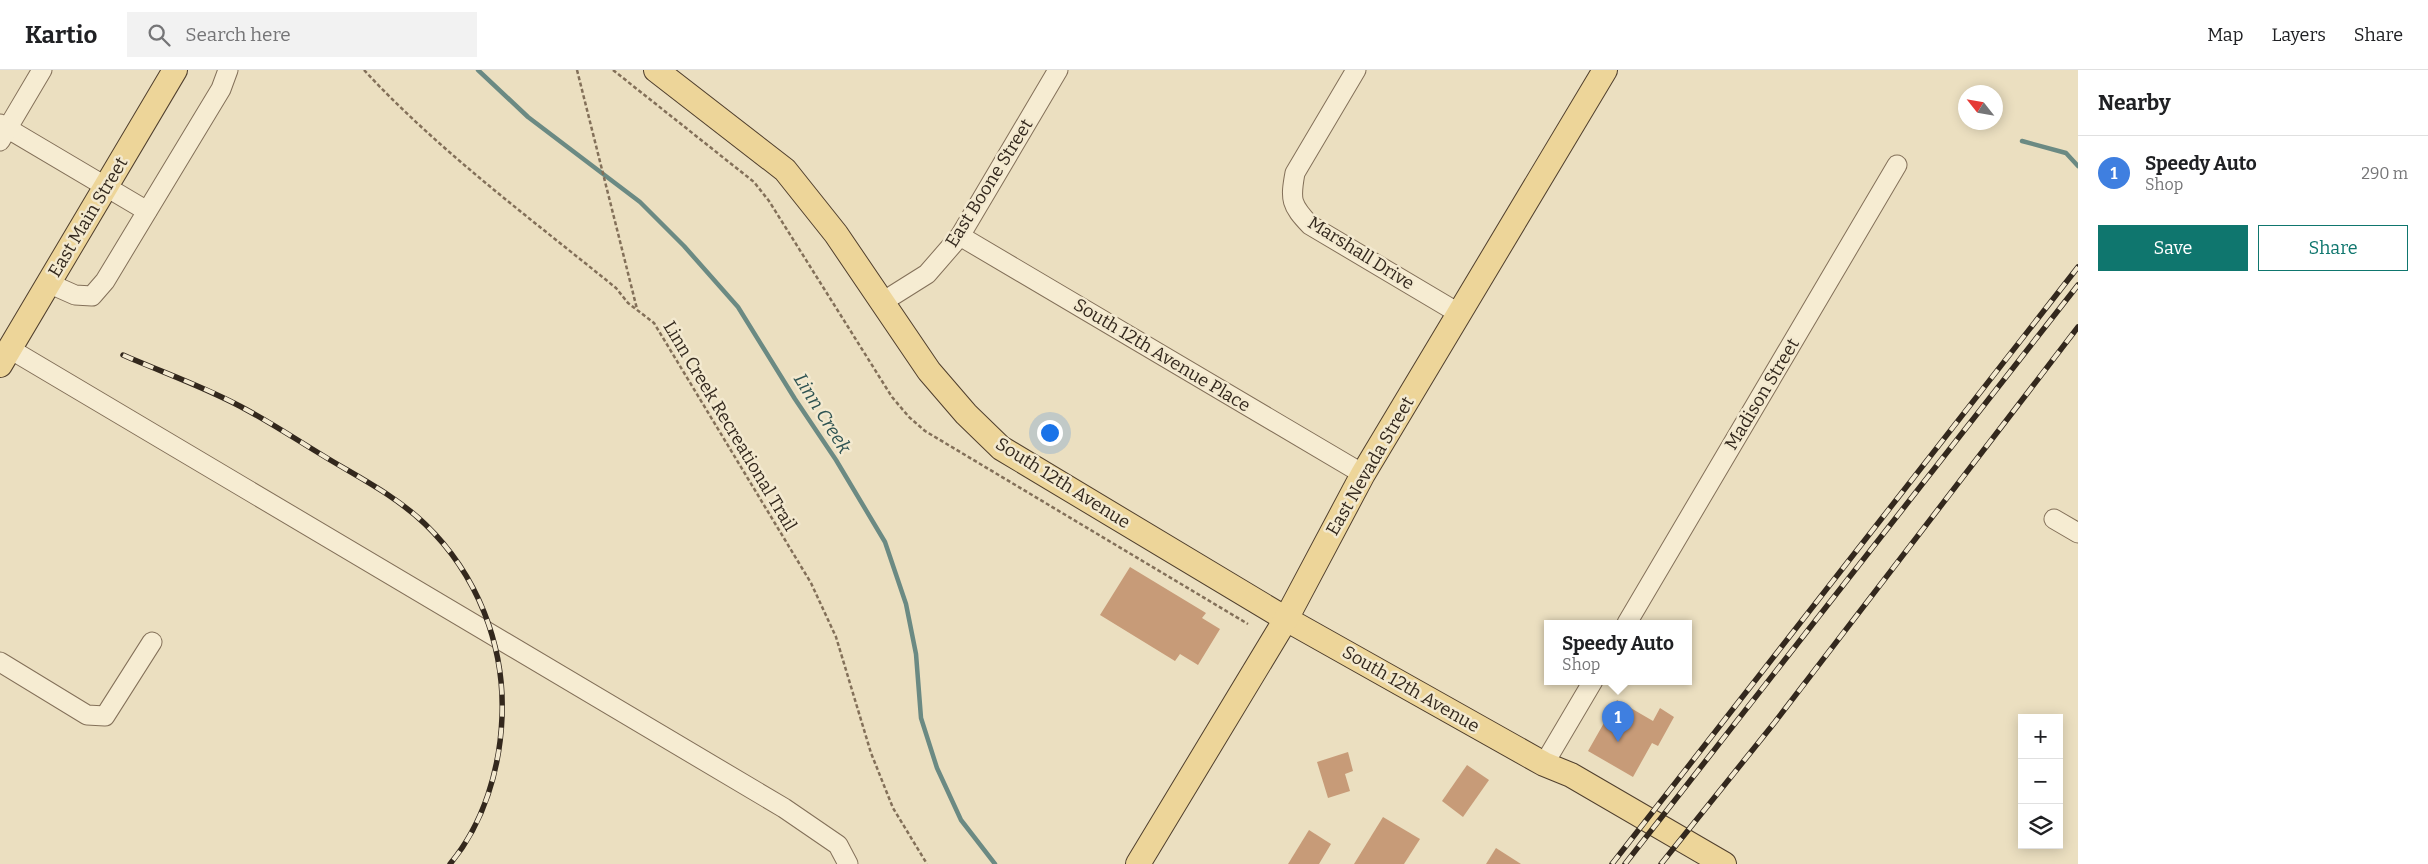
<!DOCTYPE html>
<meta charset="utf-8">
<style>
:root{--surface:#fff;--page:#f2f2f2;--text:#202124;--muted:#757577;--line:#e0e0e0;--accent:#0f766e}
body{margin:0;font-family:Bitter,serif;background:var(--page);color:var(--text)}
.controls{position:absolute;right:15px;bottom:15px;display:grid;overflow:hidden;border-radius:0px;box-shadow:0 2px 12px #0003}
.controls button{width:45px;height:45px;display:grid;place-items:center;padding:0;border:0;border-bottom:1px solid var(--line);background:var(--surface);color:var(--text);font:25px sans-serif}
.compass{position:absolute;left:1958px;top:15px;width:45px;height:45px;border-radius:50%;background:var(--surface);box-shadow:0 2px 12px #0003;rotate:301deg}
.you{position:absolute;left:1049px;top:362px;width:18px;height:18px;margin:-12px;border:4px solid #fff;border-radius:50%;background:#1a73e8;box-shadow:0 0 0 8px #1a73e833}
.badge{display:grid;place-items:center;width:32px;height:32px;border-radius:50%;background:var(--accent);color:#fff;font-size:16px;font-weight:700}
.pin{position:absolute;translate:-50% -41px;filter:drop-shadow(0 1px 2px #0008)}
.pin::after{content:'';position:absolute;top:26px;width:18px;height:15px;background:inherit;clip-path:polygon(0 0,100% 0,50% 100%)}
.popup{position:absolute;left:1544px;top:550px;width:148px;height:65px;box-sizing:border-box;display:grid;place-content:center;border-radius:0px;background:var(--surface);filter:drop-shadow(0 1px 4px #0005);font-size:16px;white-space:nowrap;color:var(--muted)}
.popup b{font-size:19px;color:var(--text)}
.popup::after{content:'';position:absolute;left:50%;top:100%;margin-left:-10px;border:10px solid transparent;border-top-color:var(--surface)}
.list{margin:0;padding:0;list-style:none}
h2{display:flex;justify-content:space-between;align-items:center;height:65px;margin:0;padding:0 20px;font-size:21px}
h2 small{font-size:16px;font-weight:400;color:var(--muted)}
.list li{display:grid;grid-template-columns:32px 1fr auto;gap:15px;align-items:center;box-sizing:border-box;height:75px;padding:0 20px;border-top:1px solid var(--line)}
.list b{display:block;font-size:19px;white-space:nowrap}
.list p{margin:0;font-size:16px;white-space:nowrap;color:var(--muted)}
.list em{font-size:16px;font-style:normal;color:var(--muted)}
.actions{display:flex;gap:10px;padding:15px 20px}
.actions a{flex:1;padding:11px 0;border:1px solid var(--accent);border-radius:0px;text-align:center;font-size:18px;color:var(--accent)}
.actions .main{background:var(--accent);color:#fff}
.icon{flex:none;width:28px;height:28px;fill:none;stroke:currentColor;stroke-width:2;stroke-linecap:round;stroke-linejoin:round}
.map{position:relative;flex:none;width:2078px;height:794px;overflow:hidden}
header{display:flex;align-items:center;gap:30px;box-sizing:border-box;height:70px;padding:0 25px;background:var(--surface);border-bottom:1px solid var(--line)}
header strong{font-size:24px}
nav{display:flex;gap:28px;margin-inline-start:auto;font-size:18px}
.search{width:350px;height:45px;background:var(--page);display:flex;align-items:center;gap:12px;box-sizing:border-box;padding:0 18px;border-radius:0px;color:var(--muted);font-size:19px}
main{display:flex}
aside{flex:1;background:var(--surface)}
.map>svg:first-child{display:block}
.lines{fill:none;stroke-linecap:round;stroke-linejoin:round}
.stream{stroke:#6b8a83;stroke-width:4.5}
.building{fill:#c79b78}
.minor-casing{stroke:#837059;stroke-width:21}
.major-casing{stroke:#503f2d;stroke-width:26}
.path{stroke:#837059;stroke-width:2.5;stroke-dasharray:4 2.5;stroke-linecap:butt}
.minor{stroke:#f6ecd2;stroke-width:19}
.major{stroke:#edd599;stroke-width:24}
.rail-casing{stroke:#33281d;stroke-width:5.5}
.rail{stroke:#f3e9cf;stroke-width:4;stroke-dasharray:11;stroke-linecap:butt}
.labels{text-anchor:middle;stroke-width:5;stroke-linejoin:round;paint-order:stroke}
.street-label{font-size:18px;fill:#33281d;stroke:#f3e9cf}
.water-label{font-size:19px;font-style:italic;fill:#2d5251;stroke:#f3e9cf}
</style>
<header>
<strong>Kartio</strong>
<div class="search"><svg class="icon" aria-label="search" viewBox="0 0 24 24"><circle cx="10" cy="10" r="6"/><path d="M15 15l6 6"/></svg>Search here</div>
<nav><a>Map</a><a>Layers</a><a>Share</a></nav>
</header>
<main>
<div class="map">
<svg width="2078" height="794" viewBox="0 0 2078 794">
<rect width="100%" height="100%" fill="#ebdfc0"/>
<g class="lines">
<g class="stream">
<polyline points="478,0 528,47 640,132 684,176 738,237 795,329 836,390 885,472 906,534 916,584 921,648 937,698 961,750 995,794"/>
<polyline points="2022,71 2066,83 2078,96"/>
</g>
</g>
<g class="building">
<polygon points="1130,497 1206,543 1202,548 1220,559 1198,595 1180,584 1175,591 1100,545"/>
<polygon points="1617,630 1653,651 1660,638 1674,647 1658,676 1652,673 1633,707 1588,681"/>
<polygon points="1348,682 1353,701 1345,704 1350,721 1328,728 1317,692"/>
<polygon points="1467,695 1489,710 1463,747 1442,731"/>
<polygon points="1383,747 1420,769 1404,794 1354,794"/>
<polygon points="1309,760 1331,774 1319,794 1288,794"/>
<polygon points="1496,778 1521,794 1486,794"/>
</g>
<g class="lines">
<defs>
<g id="minor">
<path d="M1356,0L1295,103C1290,130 1291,135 1310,155L1460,244"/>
<polyline points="0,54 147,141"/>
<polyline points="0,71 42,0"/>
<polyline points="960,166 1363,404"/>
<polyline points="48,213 75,225 92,226 105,211 221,19 228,0"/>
<polyline points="884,231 927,204 960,166 1058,0"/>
<polyline points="10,279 784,738 838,775 848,794"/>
<polyline points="2054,449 2078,463"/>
<polyline points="1627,553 1897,95"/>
<polyline points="0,592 87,645 105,646 152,572"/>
<polyline points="1544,694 1593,611"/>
</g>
<g id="major">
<polyline points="656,0 785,100 836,164 929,301 966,344 1001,378 1286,549 1544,694 1571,705 1724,794"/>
<polyline points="0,295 175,0"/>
<polyline points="1138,794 1286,549 1363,404 1605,0"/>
</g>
</defs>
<use href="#minor" class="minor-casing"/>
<use href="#major" class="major-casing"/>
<g class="path">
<path d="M364,0C439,81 530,148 616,218L628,233L654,253L811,513L836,567L871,683L893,738L927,794"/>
<polyline points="577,0 637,239"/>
<polyline points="613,0 754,112 769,131 892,327 909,347 925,361 1248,554"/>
</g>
<use href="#minor" class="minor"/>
<use href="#major" class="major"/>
<defs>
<g id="rail">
<path d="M123,285C164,303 208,318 247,340C273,354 297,370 322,385C356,406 395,425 425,454C477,504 505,575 502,647C500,699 484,753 450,794"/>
<polyline points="1612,794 2078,197"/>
<polyline points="1625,794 2078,215"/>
<polyline points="1661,794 1775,652 2078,257"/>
</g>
</defs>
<use href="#rail" class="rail-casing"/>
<use href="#rail" class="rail"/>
</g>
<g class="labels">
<g class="street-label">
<text transform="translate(989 113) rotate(-58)" y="6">East Boone Street</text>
<text transform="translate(88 147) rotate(-59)" y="6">East Main Street</text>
<text transform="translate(1361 183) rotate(32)" y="6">Marshall Drive</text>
<text transform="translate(1162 285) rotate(31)" y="6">South 12th Avenue Place</text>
<text transform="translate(1762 324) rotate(-59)" y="6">Madison Street</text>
<text transform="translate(730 356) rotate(59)" y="6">Linn Creek Recreational Trail</text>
<text transform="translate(1370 396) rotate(-60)" y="6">East Nevada Street</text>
<text transform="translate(1063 413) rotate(32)" y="6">South 12th Avenue</text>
<text transform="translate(1411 619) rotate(30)" y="6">South 12th Avenue</text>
</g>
<g class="water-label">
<text transform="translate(823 343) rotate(58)" y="7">Linn Creek</text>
</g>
</g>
</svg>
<div class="controls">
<button>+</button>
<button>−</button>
<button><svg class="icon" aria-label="layers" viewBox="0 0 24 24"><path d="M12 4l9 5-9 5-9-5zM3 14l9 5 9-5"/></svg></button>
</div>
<svg class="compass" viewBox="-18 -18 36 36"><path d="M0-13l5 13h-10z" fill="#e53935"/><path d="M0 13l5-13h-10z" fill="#757577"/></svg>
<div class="you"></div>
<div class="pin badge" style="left:1618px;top:672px;background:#3f7fe0">1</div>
<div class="popup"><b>Speedy Auto</b>Shop</div>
</div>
<aside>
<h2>Nearby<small></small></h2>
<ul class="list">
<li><span class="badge" style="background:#3f7fe0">1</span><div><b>Speedy Auto</b><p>Shop</p></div><em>290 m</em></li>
</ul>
<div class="actions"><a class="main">Save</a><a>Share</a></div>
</aside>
</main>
